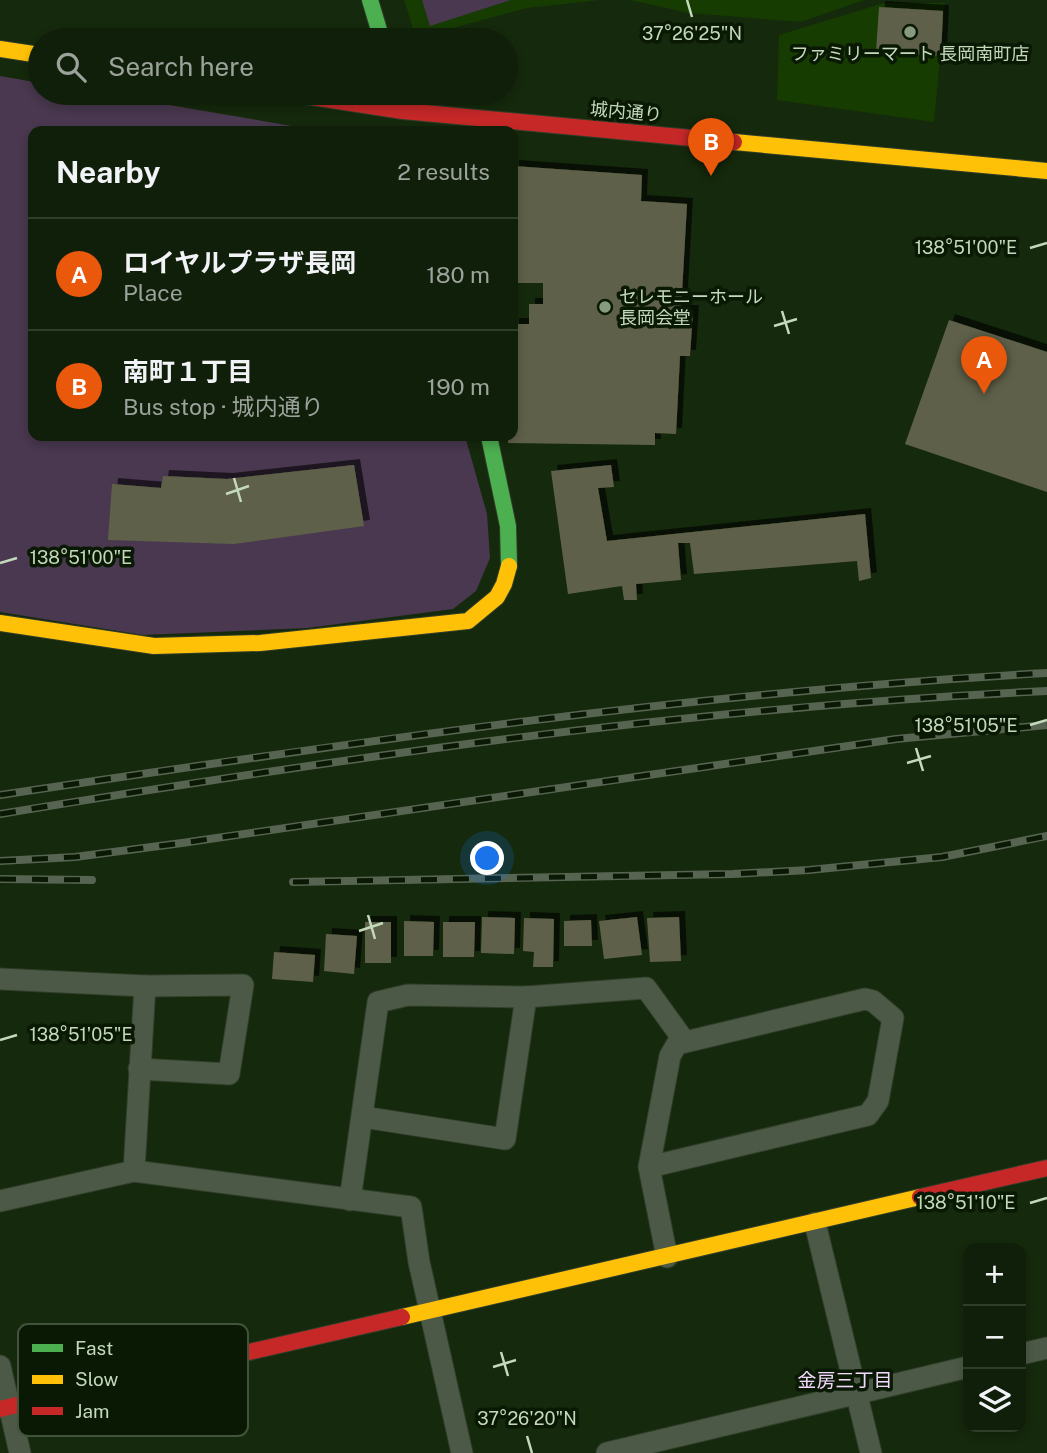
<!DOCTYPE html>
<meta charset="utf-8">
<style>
:root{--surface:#101f09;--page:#192712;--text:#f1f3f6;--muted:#9ca29c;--line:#303d2a;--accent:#ea580c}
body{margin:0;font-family:"Public Sans","Noto Sans JP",sans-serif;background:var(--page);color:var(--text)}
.controls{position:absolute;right:21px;bottom:21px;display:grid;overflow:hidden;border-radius:14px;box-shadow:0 4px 10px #0003}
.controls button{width:63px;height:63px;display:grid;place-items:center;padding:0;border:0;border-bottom:2px solid var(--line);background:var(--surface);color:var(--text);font:35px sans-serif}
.you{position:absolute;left:488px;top:859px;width:24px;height:24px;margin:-18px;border:5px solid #fff;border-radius:50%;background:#1a73e8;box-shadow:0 0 0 10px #1a73e833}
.badge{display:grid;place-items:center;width:46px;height:46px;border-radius:50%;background:var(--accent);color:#fff;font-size:23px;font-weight:700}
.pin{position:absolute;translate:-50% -58px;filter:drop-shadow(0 2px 4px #0008)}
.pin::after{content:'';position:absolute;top:37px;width:24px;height:21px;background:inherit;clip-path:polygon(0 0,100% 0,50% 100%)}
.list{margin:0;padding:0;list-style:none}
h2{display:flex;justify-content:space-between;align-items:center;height:91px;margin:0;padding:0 28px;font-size:30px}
h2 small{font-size:23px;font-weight:400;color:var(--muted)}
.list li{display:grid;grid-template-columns:46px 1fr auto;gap:21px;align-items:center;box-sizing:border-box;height:112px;padding:0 28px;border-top:2px solid var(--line)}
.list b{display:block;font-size:26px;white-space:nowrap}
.list p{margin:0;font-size:23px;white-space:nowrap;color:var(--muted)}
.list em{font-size:23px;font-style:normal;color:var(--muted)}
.icon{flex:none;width:38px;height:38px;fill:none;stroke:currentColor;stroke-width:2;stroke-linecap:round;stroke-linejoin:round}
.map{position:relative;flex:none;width:1047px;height:1453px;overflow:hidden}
.search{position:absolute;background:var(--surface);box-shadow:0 4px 10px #0003;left:28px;top:28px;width:490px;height:77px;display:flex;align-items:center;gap:18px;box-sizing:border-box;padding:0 24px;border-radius:38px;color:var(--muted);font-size:26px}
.panel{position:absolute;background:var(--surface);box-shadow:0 4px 10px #0003;left:28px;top:126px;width:490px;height:315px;border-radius:14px}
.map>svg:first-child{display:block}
.built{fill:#163c02}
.green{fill:#49384f}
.building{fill:#5f6148;filter:url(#shadow)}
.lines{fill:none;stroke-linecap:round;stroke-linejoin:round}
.street-casing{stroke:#303e2a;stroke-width:23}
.fast-casing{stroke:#303e2a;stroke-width:18}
.slow-casing{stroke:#303e2a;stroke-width:18}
.jam-casing{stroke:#303e2a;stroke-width:18}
.street{stroke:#4b5946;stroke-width:21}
.fast{stroke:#4caf50;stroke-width:16}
.slow{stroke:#ffc107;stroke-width:16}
.jam{stroke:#c62828;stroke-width:16}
.rail-casing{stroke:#566451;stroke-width:8}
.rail{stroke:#091904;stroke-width:5;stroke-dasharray:16;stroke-linecap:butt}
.ticks{fill:none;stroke:#c4d9bc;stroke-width:2.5}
.poi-dot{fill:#879b7e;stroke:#091904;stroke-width:2.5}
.labels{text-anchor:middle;stroke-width:7;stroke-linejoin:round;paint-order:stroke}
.poi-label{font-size:18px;fill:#c4d9bc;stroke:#091904}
.street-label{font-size:18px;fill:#c4d9bc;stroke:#091904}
.neighbourhood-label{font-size:19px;fill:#f4d8fe;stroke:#091904}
.key{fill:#091904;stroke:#41533b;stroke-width:2}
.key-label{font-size:19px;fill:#c4d9bc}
.ticks-label{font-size:18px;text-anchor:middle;fill:#c4d9bc;stroke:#091904;stroke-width:7;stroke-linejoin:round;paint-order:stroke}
</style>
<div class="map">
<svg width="1047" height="1453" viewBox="0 0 1047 1453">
<defs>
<filter id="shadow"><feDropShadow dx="6" dy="-6" stdDeviation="0" flood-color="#0009"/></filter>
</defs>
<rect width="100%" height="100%" fill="#15290c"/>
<g class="built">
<polygon points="404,0 600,0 527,8 416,38"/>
<polygon points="630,0 865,0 800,22 689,13"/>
<polygon points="884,3 945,3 934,122 777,100 779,35"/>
</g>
<g class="green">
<polygon points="422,0 511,0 430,26"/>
<polygon points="0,76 40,83 40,93 99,93 321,131 33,131 33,436 465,436 487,514 490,558 476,591 453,609 307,628 143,635 0,612"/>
</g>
<g class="building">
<polygon points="879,7 943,11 941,56 876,52"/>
<polygon points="513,166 642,175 641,201 687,204 681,311 693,311 690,356 680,356 676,434 655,433 655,445 508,443 508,436 513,436 513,324 529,324 529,304 543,304 543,283 513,283"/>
<polygon points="949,320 1047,352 1047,492 905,444"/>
<polygon points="354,465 364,526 234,544 108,540 112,484 161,488 163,476 227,479"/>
<polygon points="611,465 614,487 598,488 607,541 865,514 871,578 859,581 857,561 694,574 690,543 678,543 681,580 636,584 637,600 624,600 622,586 568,594 551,471"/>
<polygon points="482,917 515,918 514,954 481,953"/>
<polygon points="637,917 642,955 604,959 599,921"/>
<polygon points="679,917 681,961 650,962 647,918"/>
<polygon points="524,918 554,919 553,967 533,967 534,952 523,951"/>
<polygon points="591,920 592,946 564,946 564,921"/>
<polygon points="404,921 434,922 433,956 404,956"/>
<rect x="365" y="922" width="26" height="41"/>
<polygon points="443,922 475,922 474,957 443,957"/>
<polygon points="326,934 357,936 354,974 324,971"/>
<polygon points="274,952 315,955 313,982 272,979"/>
</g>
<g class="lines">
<defs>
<g id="street">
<polyline points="0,979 145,986 243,985 229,1074 139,1069"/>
<polyline points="363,1117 505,1139 526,997"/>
<polyline points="649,1167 868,1115 878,1101 893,1018 873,1001 865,999 677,1044 670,1056 649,1167 667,1257"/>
<polyline points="134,1171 145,986"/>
<polyline points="350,1200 378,1002 408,995 526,997 646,988 685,1042"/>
<polyline points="0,1201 134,1171 411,1207 419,1262 462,1453"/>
<polyline points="815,1223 871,1453"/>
<polyline points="1021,1354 1047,1348"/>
<polyline points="0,1366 20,1453"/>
<polyline points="607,1453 968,1367"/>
</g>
<g id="fast">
<polyline points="370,0 382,40"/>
<polyline points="489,436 508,526 509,566"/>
</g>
<g id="slow">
<polyline points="0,49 40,55"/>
<polyline points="734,142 1047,171"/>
<polyline points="0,623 154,646 260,643 468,621 497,597 504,584 509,566"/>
<polyline points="402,1317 920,1197"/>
</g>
<g id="jam">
<polyline points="286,93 403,111 734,142"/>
<polyline points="920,1197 1047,1168"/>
<polyline points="0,1409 402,1317"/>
</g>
</defs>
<use href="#street" class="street-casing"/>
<use href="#fast" class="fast-casing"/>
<use href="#slow" class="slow-casing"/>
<use href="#jam" class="jam-casing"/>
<use href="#street" class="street"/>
<use href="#fast" class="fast"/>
<use href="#slow" class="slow"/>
<use href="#jam" class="jam"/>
<defs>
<g id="rail">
<path d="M0,795C348,743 696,692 1047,673"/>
<path d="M0,814C347,757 695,707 1047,691"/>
<polyline points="0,861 75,857 182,843 896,739 1047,725"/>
<polyline points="0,879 92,880"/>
<polyline points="293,882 733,874 809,870 942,857 1047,836"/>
</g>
</defs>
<use href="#rail" class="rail-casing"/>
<use href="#rail" class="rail"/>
</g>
<path class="ticks" d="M687,0L692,17M1030,248L1047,243M782,311L789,334M774,326L797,319M234,478L241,502M226,494L249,486M0,563L17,558M1030,725L1047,720M916,748L923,771M907,763L931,756M368,915L375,939M359,931L383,923M0,1040L17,1035M1030,1203L1047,1198M501,1352L508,1376M493,1367L516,1360M527,1436L532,1453"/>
<g class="poi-dot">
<circle cx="910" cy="32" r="7"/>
<circle cx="605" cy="307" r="7"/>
</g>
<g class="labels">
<g class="poi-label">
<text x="910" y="60">ファミリーマート 長岡南町店</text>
<text x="619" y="303" text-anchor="start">セレモニーホール<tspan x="619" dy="21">長岡会堂</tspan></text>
</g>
<g class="street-label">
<text transform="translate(626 112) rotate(5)" y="6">城内通り</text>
</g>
<g class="neighbourhood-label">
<text x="845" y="1387">金房三丁目</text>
</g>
</g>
<rect x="18" y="1324" width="230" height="112" rx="10" class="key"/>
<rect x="32" y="1344" width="31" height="8" fill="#4caf50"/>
<rect x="32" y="1375" width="31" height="9" fill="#ffc107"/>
<rect x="32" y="1407" width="31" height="8" fill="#c62828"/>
<g class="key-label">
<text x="75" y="1355">Fast</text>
<text x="75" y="1386">Slow</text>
<text x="75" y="1418">Jam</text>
</g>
<g class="ticks-label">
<text x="692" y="40">37°26'25"N</text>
<text x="966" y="254">138°51'00"E</text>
<text x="81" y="564">138°51'00"E</text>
<text x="966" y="732">138°51'05"E</text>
<text x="81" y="1041">138°51'05"E</text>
<text x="966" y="1209">138°51'10"E</text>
<text x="527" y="1425">37°26'20"N</text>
</g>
</svg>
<div class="controls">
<button>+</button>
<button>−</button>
<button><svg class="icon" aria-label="layers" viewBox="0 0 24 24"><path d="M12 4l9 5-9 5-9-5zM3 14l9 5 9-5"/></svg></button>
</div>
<div class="you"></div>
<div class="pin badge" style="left:984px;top:394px">A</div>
<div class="pin badge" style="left:711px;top:176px">B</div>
<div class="search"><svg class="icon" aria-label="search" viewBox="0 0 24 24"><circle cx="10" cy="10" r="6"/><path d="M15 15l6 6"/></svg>Search here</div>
<section class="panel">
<h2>Nearby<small>2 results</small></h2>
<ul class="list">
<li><span class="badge">A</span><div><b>ロイヤルプラザ長岡</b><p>Place</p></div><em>180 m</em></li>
<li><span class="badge">B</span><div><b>南町１丁目</b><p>Bus stop · 城内通り</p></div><em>190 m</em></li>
</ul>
</section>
</div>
